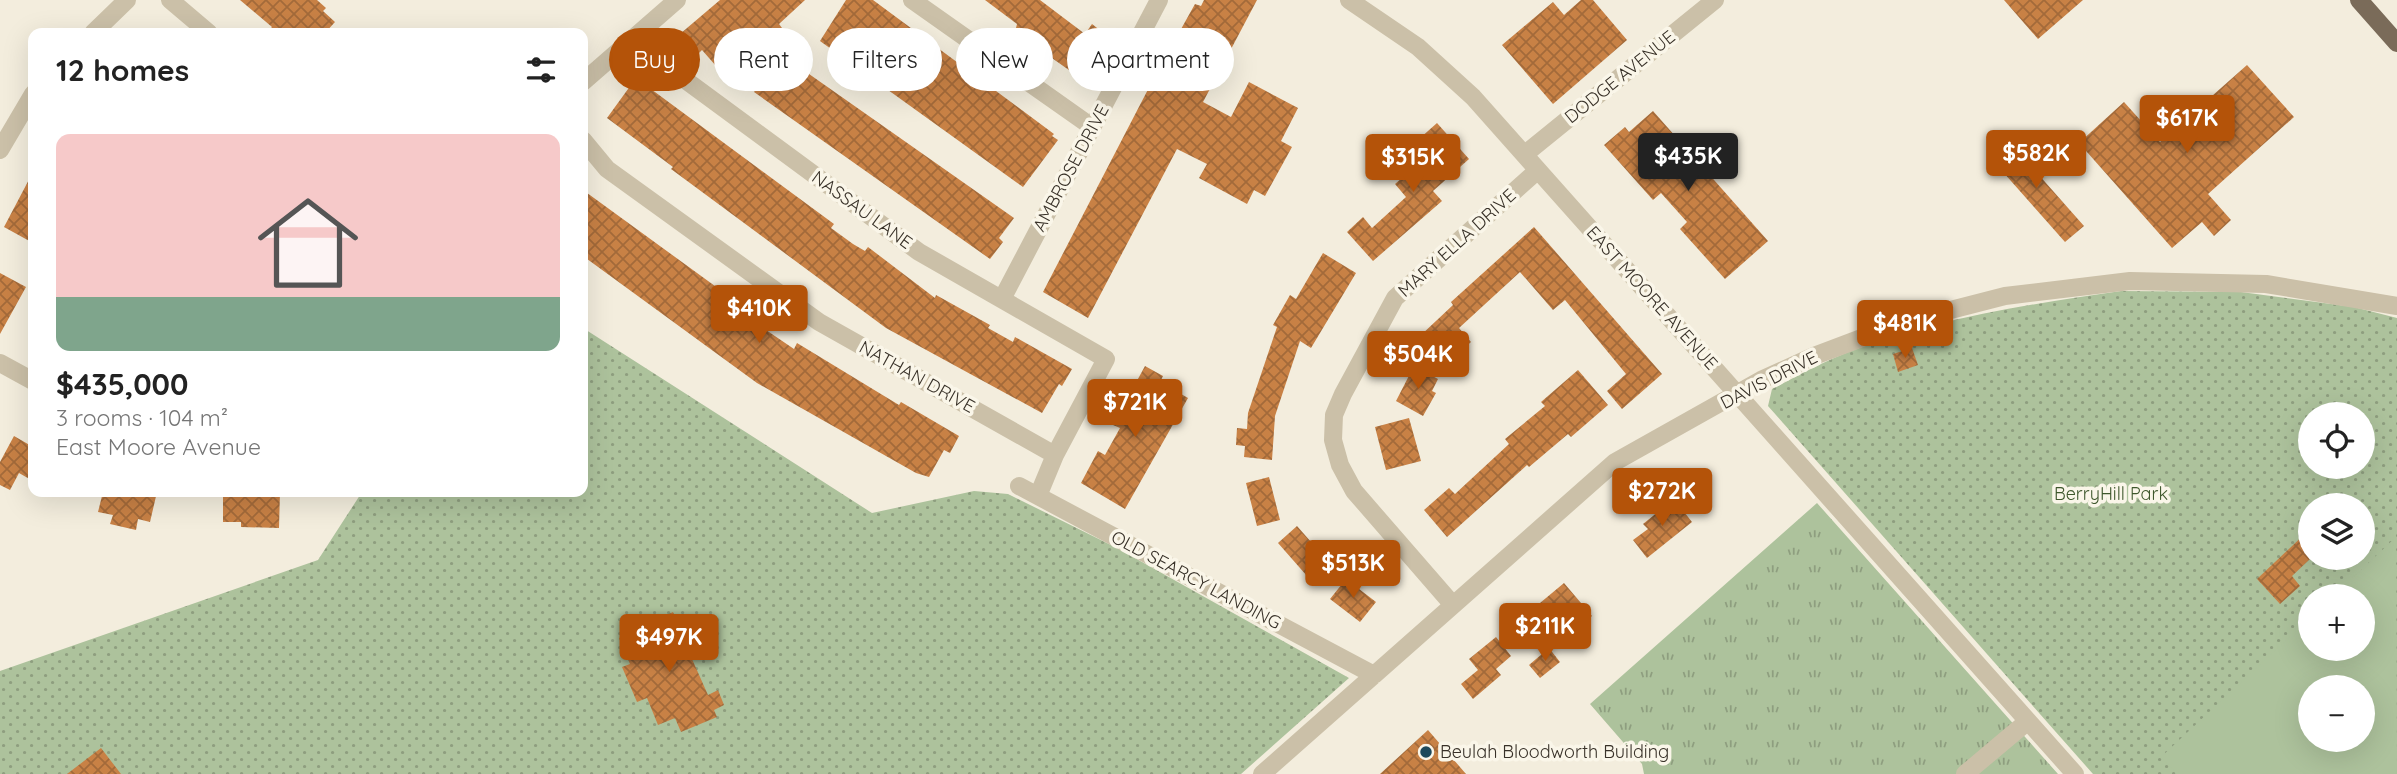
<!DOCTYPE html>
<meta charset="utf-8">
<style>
body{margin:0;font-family:Quicksand,sans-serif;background:#f6f6f6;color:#222;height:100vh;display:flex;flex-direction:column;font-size:26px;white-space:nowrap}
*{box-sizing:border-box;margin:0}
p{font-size:23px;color:#767676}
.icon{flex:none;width:38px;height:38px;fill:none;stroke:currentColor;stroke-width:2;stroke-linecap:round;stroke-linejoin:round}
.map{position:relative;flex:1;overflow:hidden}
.details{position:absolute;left:28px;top:28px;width:560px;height:469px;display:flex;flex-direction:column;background:#fff;border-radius:14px;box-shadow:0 7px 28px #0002}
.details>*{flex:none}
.hud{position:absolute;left:609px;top:28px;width:665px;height:63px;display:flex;gap:14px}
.buttons{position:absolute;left:2298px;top:402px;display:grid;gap:14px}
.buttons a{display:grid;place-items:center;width:77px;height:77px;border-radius:50%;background:#fff;box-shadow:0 7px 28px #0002;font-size:35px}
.price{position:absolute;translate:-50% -60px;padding:0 16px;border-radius:7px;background:#b45309;color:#fff;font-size:23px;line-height:46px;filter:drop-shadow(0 2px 4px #0008)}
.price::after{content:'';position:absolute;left:50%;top:42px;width:21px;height:16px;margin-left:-10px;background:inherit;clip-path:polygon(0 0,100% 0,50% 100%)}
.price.active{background:#222;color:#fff}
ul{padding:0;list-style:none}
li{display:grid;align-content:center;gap:14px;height:371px;padding:0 28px}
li+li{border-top:2px solid #e0e0e0}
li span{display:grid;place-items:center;height:217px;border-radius:14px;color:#555}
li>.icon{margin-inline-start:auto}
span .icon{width:126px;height:126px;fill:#fffc;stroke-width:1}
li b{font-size:30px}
h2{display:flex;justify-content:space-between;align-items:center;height:84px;padding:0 28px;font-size:30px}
.pill{padding:0 24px;border-radius:32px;background:#fff;box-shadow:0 7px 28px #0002;font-size:24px;line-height:63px}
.pill.active{background:#b45309;color:#fff}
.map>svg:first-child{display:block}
.grass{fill:url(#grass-tufts)}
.park{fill:url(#park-dots);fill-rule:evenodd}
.pitch{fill:#adc29c;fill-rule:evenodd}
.building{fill:url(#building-cross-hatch)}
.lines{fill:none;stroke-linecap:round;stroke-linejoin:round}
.minor{stroke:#cbc0a8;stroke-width:18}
.major{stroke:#7a6b59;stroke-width:18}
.poi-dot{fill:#1d495b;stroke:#faf6e9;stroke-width:2.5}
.labels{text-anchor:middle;stroke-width:7;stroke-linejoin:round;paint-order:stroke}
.street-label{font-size:18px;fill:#383128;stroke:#faf6e9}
.park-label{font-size:18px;fill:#3e572c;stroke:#faf6e9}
.poi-label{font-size:18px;fill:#383128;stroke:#faf6e9;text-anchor:start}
</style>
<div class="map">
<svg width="2397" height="774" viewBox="0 0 2397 774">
<defs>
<pattern id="grass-tufts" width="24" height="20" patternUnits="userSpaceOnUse" patternTransform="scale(1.75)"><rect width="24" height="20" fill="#adc29c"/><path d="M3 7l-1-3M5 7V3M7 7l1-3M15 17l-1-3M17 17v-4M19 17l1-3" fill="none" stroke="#8e9e7f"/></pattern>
<pattern id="park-dots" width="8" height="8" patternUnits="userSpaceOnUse" patternTransform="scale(1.75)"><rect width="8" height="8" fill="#adc29c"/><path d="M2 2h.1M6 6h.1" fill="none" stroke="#8e9e7f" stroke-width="1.8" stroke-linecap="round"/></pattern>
<pattern id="building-cross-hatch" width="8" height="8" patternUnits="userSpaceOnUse" patternTransform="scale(1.75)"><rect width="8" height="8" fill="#c88145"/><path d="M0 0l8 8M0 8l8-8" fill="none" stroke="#a36a3a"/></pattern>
</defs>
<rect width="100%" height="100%" fill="#f3eddd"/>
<path class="grass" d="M1817,503L2058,774H1644L1642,764L1590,704Z"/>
<path class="park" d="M2121,291L2241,292L2354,307L2397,318V774H2093L1768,406L1772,389C1792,379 1813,367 1834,358C1925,320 2024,305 2121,291ZM2310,415H2362V467H2310ZM2310,506H2362V558H2310ZM2310,597H2362V649H2310ZM2310,688H2362V740H2310Z
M583,328L872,513L974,491L1008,494L1117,548L1349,678L1241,774H0V671L318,560L362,492H583Z"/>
<path class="pitch" d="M2396,537L2397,774H2177L2161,757L2310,618V649H2362V597H2332ZM2310,688H2362V740H2310Z"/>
<path class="building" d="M240,0H317L326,8L323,11L335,22L325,33H267L272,27Z
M720,0H805L779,24L782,28L762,46L759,42L723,74L702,50L698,54L680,34Z
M846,0H873L1054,134L1052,136L1058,140L1023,187L820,41Z
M985,0H1040L1085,34L1092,24L1106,35L1076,75L1015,32L1017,24Z
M1204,0H1257L1203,102L1231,117L1249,82L1298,108L1281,141L1292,147L1265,196L1254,190L1247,204L1199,178L1207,164L1177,149L1088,318L1043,292L1156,74L1195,4L1201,6Z
M1581,0H1593L1627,40L1553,104L1502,45L1553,2L1564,15Z
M2004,0H2083L2038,39Z
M782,55L1014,218L999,238L1003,242L990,259L754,92Z
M2247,65L2294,117L2208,194L2231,220L2214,236L2202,222L2172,248L2079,143L2124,102L2160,142Z
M636,78L834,224L831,228L853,244L865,251L868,247L935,298L936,295L990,325L988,328L1013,342L1015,337L1072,369L1062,386L1059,384L1042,413L886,328L671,169L673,167L607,118Z
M1653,111L1768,241L1725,279L1680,229L1687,222L1661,193L1653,200L1604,145L1625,127L1629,132Z
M1437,123L1469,159L1433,191L1442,201L1373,261L1347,232L1363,217L1372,228L1406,197L1395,184L1423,160L1421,157L1429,150L1419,139Z
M2007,139L2084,226L2065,242L1988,155Z
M33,172V243L4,227Z
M583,190L763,321L760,326L794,349L797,343L899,405L901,402L959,436L950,453L944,450L929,477L916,473L757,383L583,256Z
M1534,227L1662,374L1622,409L1607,391L1626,374L1565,300L1553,310L1520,272L1459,328L1471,342L1453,358L1442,346L1435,353L1420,336L1453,305L1451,302Z
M1323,253L1356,273L1311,348L1300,341L1275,416L1272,460L1244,457L1245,446L1236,445L1237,428L1247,429L1248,413L1277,327L1273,325L1290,295L1296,299Z
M0,273L26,287L0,334Z
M1912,348L1918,365L1898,372L1893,354Z
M1145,366L1163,376L1160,382L1188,398L1125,509L1081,483L1098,451L1105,455L1120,428L1113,425Z
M1414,366L1438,379L1432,391L1436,393L1423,416L1396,401Z
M1578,370L1608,405L1571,437L1568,434L1529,467L1527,465L1447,537L1424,510L1449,488L1455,494L1509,444L1505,439L1545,406L1541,402Z
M1409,418L1421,461L1386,470L1375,427Z
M14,436L33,447V481L19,473L10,490L0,485V462Z
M1269,477L1280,520L1257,526L1246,483Z
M103,492H157L150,522L138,519L136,530L110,524L113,515L98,512Z
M223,492H280L279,528L241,527V522H223Z
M1674,499L1692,522L1647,558L1633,540L1648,529L1643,524Z
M1297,526L1326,559L1307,576L1278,543Z
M2310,529V559L2292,576L2300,586L2280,604L2257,579Z
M1346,579L1376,602L1360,622L1330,599Z
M1564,583L1592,616L1578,628L1565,613L1550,627L1534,608Z
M673,612L686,642L699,637L706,653L692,659L708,695L718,690L724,705L714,710L717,717L681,732L675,718L658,725L647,698L637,702L622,667L630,664L619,638Z
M1496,637L1511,656L1496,669L1501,675L1473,699L1461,684L1478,670L1469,659Z
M1549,648L1560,662L1540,678L1529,665Z
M1428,730L1466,774H1380Z
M101,748L121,774H67Z"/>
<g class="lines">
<path class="minor" d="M170,0L209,33
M912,0L1092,127
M1349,0L1418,47L1473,97L2075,774
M93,33L127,0
M631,40L919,252L1106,359L1055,455L1038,496
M583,82L677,0
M583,140L607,169L819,322L1055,455
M0,150L33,94
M1525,154L1715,0
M1002,299L1159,0
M0,363L33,381
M1019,486L1374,675
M1453,605L1354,491L1340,465L1333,440L1334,415L1343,394L1395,298L1538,170
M1262,774L1615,462L1761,380L1814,356L1904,322L2005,296L2130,281L2266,284L2397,306
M1965,774L2028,721"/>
<path class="major" d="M2359,0L2397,43"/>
</g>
<circle class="poi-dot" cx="1426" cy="752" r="7"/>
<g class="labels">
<g class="street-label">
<text transform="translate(1620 77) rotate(-39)" y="6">DODGE AVENUE</text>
<text transform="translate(1071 168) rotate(-62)" y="6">AMBROSE DRIVE</text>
<text transform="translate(862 210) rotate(36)" y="6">NASSAU LANE</text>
<text transform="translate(1457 243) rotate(-42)" y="6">MARY ELLA DRIVE</text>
<text transform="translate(1652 298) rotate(48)" y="6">EAST MOORE AVENUE</text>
<text transform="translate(917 377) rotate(29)" y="6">NATHAN DRIVE</text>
<text transform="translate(1769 380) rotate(-27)" y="6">DAVIS DRIVE</text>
<text transform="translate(1196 580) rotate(28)" y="6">OLD SEARCY LANDING</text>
</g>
<g class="park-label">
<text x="2111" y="500">BerryHill Park</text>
</g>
<g class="poi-label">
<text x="1440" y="758">Beulah Bloodworth Building</text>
</g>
</g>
</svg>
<div class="buttons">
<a><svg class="icon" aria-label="locate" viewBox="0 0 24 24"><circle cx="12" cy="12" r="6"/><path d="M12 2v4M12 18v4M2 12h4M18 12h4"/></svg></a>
<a><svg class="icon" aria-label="layers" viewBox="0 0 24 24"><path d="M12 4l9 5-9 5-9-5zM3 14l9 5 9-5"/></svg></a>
<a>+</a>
<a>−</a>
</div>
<b class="price" style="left:2187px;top:155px">$617K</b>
<b class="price" style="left:2036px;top:190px">$582K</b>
<b class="price active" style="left:1688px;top:193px">$435K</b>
<b class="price" style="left:1413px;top:194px">$315K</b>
<b class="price" style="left:759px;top:345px">$410K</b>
<b class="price" style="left:1905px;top:360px">$481K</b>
<b class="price" style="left:1418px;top:391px">$504K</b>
<b class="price" style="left:1135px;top:439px">$721K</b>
<b class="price" style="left:1662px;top:528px">$272K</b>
<b class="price" style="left:1353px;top:600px">$513K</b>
<b class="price" style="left:1545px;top:663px">$211K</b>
<b class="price" style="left:669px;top:674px">$497K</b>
<div class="hud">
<a class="pill active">Buy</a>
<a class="pill">Rent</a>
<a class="pill">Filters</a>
<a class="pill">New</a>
<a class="pill">Apartment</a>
</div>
<section class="details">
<h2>12 homes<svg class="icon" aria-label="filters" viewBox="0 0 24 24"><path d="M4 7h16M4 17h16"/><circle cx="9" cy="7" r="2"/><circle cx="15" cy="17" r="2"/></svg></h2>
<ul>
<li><span style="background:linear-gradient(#f6c9c9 75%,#7fa58c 0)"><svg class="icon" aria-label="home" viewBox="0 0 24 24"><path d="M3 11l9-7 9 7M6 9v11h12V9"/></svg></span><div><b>$435,000</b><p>3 rooms · 104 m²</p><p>East Moore Avenue</p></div></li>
</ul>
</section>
</div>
